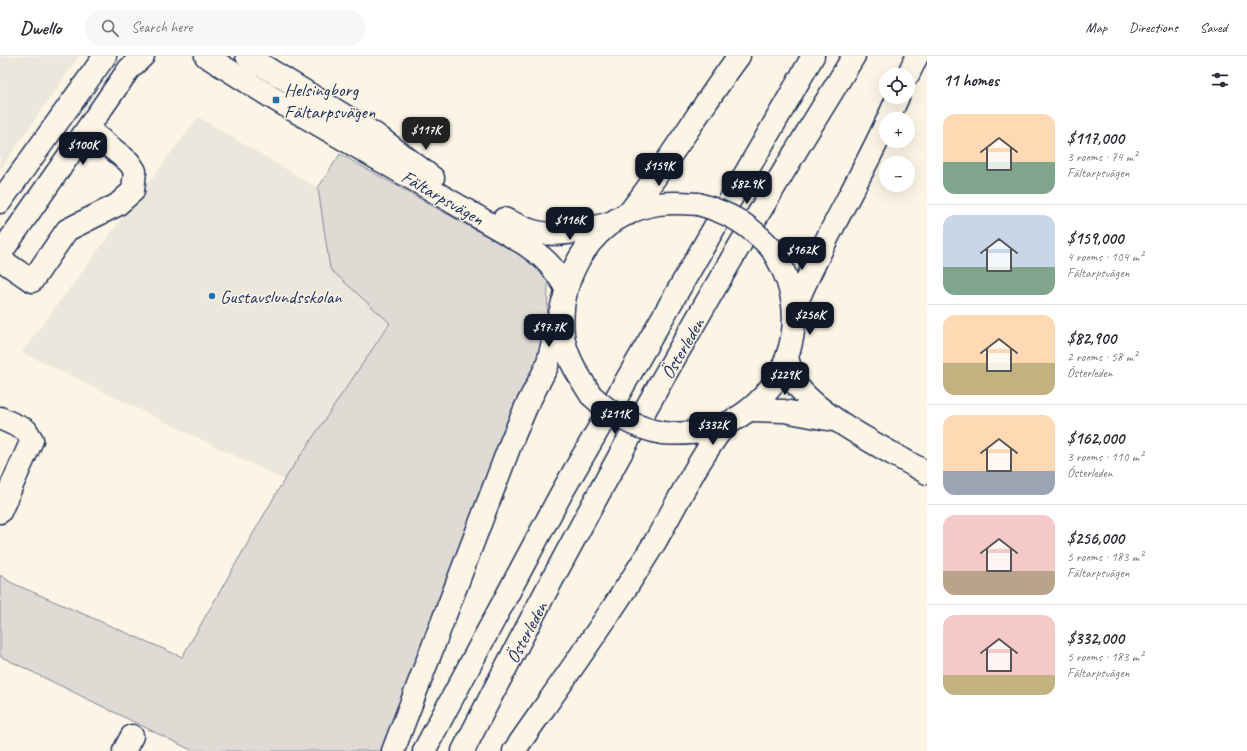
<!DOCTYPE html>
<meta charset="utf-8">
<style>
body{margin:0;font-family:Caveat,sans-serif;background:#f7f7f7;color:#2b2b33;height:100vh;display:flex;flex-direction:column;font-size:15px;white-space:nowrap}
*{box-sizing:border-box;margin:0}
p{font-size:13px;color:#7c7c81}
.icon{flex:none;width:22px;height:22px;fill:none;stroke:currentColor;stroke-width:2;stroke-linecap:round;stroke-linejoin:round}
.map{position:relative;flex:1;overflow:hidden}
.sheet{display:flex;flex-direction:column;background:#fff;width:320px}
.sheet>*{flex:none}
.tools{position:absolute;left:879px;top:12px;display:grid;gap:8px}
.tools a{display:grid;place-items:center;width:36px;height:36px;border-radius:50%;background:#fff;box-shadow:0 4px 16px #0002;font-size:20px}
.price{position:absolute;translate:-50% -34px;padding:0 9px;border-radius:8px;background:#111827;color:#fff;font-size:13px;line-height:26px;filter:drop-shadow(0 1px 2px #0008)}
.price::after{content:'';position:absolute;left:50%;top:24px;width:12px;height:9px;margin-left:-6px;background:inherit;clip-path:polygon(0 0,100% 0,50% 100%)}
.price.on{background:#222;color:#fff}
ul{padding:0;list-style:none}
li{display:flex;align-items:center;gap:12px;height:100px;padding:0 16px}
li+li{border-top:1px solid #e1e1e2}
li span{display:grid;place-items:center;flex:none;width:112px;height:80px;border-radius:12px;color:#555}
li>.icon{margin-inline-start:auto}
span .icon{width:48px;height:48px;fill:#fffc;stroke-width:1}
li b{font-size:17px}
h2{display:flex;justify-content:space-between;align-items:center;height:48px;padding:0 16px;font-size:17px}
header{display:flex;align-items:center;gap:24px;box-sizing:border-box;height:56px;padding:0 20px;background:#fff;border-bottom:1px solid #e1e1e2}
header strong{font-size:19px}
nav{display:flex;gap:22px;margin-inline-start:auto;font-size:14px}
.search{width:280px;height:36px;background:#f7f7f7;display:flex;align-items:center;gap:10px;box-sizing:border-box;padding:0 14px;border-radius:16px;color:#7c7c81;font-size:15px}
main{display:flex;flex:1;min-height:0}
.map>svg:first-child{display:block}
.built{fill:#ece7dc}
.green{fill:#dfdbd4;stroke:#7d8599}
.lines{fill:none;stroke-linecap:round;stroke-linejoin:round}
.minor-casing{stroke:#1b2f5e;stroke-width:25}
.major-casing{stroke:#1b2f5e;stroke-width:25}
.minor{stroke:#fcf5e5;stroke-width:22}
.major{stroke:#fcf5e5;stroke-width:22}
.major-bridge-casing{stroke:#1b2f5e;stroke-width:25;stroke-linecap:butt}
.major-bridge{stroke:#fcf5e5;stroke-width:22}
.poi-dot{fill:#1f6fb2;stroke:#fcf5e5;stroke-width:1.5}
.labels{text-anchor:middle;stroke-width:3;stroke-linejoin:round;paint-order:stroke}
.poi-label{font-size:19px;fill:#1b2f5e;stroke:#fcf5e5;text-anchor:start}
.street-label{font-size:19px;fill:#1b2f5e;stroke:#fcf5e5}
</style>
<header>
<strong>Dwello</strong>
<div class="search"><svg class="icon" aria-label="search" viewBox="0 0 24 24"><circle cx="10" cy="10" r="6"/><path d="M15 15l6 6"/></svg>Search here</div>
<nav><a>Map</a><a>Directions</a><a>Saved</a></nav>
</header>
<main>
<div class="map">
<svg width="927" height="695" viewBox="0 0 927 695">
<rect width="100%" height="100%" fill="#fcf5e5"/>
<filter id="ink" filterUnits="userSpaceOnUse"><feTurbulence type="fractalNoise" baseFrequency=".025" numOctaves="2"/><feDisplacementMap in="SourceGraphic" scale="8" xChannelSelector="R" yChannelSelector="G"/><feConvolveMatrix kernelMatrix="1 2 1 2 8 2 1 2 1" color-interpolation-filters="sRGB"/></filter>
<g filter="url(#ink)">
<path class="built" d="M0,0H79L0,114Z
M198,61L318,132L330,213L390,267L284,424L22,296Z"/>
<path class="green" d="M340,98L538,209L548,225L547,283L515,351L381,695H193L0,600V519L12,527L182,601L284,424L390,267L330,213L318,132Z"/>
<g class="lines">
<g class="minor-casing">
<path id="minor" d="M0,146L105,0
M0,198L129,13L143,0
M0,203L32,225L67,174L117,149L133,135L135,115L129,106L88,73
M787,302C790,310 792,321 796,328C819,361 891,396 927,417
M750,354L784,355L833,364
M0,362L26,374L32,384L0,456
M124,695L132,680"/>
</g>
<g class="major-casing">
<path id="major" d="M206,0L276,44L523,187C545,202 553,210 566,232
M247,0L376,79L433,122
M908,19L917,0
M888,63L898,41
M628,158C668,108 700,52 739,0
M504,163C512,166 519,170 527,173C554,184 586,174 613,166
M794,253C820,189 857,130 886,67
M591,339C579,320 566,301 563,279C556,219 596,157 658,148C672,146 684,147 698,148
M662,377C677,378 691,378 705,375C766,361 805,297 791,237C787,220 780,206 771,192
M393,695L512,384L526,351L547,310L563,246
M424,695L561,438L813,0
M463,695C583,458 714,226 854,0
M514,695C562,626 611,558 655,486C678,446 697,405 725,369"/>
</g>
<use href="#minor" class="minor"/>
<use href="#major" class="major"/>
<g class="major-bridge-casing">
<path id="major-bridge" d="M698,148C730,157 748,168 771,192
M591,339C612,359 633,371 662,377"/>
</g>
<use href="#major-bridge" class="major-bridge"/>
</g>
</g>
<g class="poi-dot">
<rect x="272" y="40" width="8" height="8" rx="2"/>
<circle cx="212" cy="240" r="4"/>
</g>
<g class="labels">
<g class="poi-label">
<text x="284" y="40">Helsingborg<tspan x="284" dy="22">Fältarpsvägen</tspan></text>
<text x="220" y="247">Gustavslundsskolan</text>
</g>
<g class="street-label">
<text transform="translate(443 141) rotate(30)" y="7">Fältarpsvägen</text>
<text transform="translate(682 292) rotate(-60)" y="7">Österleden</text>
<text transform="translate(526 576) rotate(-62)" y="7">Österleden</text>
</g>
</g>
</svg>
<div class="tools">
<a><svg class="icon" aria-label="locate" viewBox="0 0 24 24"><circle cx="12" cy="12" r="6"/><path d="M12 2v4M12 18v4M2 12h4M18 12h4"/></svg></a>
<a>+</a>
<a>−</a>
</div>
<b class="price on" style="left:426px;top:95px">$117K</b>
<b class="price" style="left:83px;top:110px">$100K</b>
<b class="price" style="left:659px;top:131px">$159K</b>
<b class="price" style="left:747px;top:149px">$82.9K</b>
<b class="price" style="left:570px;top:185px">$116K</b>
<b class="price" style="left:802px;top:215px">$162K</b>
<b class="price" style="left:810px;top:280px">$256K</b>
<b class="price" style="left:549px;top:292px">$97.7K</b>
<b class="price" style="left:785px;top:340px">$229K</b>
<b class="price" style="left:615px;top:379px">$211K</b>
<b class="price" style="left:713px;top:390px">$332K</b>
</div>
<section class="sheet">
<h2>11 homes<svg class="icon" aria-label="filters" viewBox="0 0 24 24"><path d="M4 7h16M4 17h16"/><circle cx="9" cy="7" r="2"/><circle cx="15" cy="17" r="2"/></svg></h2>
<ul>
<li><span style="background:linear-gradient(#ffd9b3 60%,#7fa58c 0)"><svg class="icon" aria-label="home" viewBox="0 0 24 24"><path d="M3 11l9-7 9 7M6 9v11h12V9"/></svg></span><div><b>$117,000</b><p>3 rooms · 74 m²</p><p>Fältarpsvägen</p></div></li>
<li><span style="background:linear-gradient(#c9d6e8 65%,#7fa58c 0)"><svg class="icon" aria-label="home" viewBox="0 0 24 24"><path d="M3 11l9-7 9 7M6 9v11h12V9"/></svg></span><div><b>$159,000</b><p>4 rooms · 104 m²</p><p>Fältarpsvägen</p></div></li>
<li><span style="background:linear-gradient(#ffd9b3 60%,#c2b280 0)"><svg class="icon" aria-label="home" viewBox="0 0 24 24"><path d="M3 11l9-7 9 7M6 9v11h12V9"/></svg></span><div><b>$82,900</b><p>2 rooms · 58 m²</p><p>Österleden</p></div></li>
<li><span style="background:linear-gradient(#ffd9b3 70%,#9aa5b1 0)"><svg class="icon" aria-label="home" viewBox="0 0 24 24"><path d="M3 11l9-7 9 7M6 9v11h12V9"/></svg></span><div><b>$162,000</b><p>3 rooms · 110 m²</p><p>Österleden</p></div></li>
<li><span style="background:linear-gradient(#f6c9c9 70%,#b9a48a 0)"><svg class="icon" aria-label="home" viewBox="0 0 24 24"><path d="M3 11l9-7 9 7M6 9v11h12V9"/></svg></span><div><b>$256,000</b><p>5 rooms · 183 m²</p><p>Fältarpsvägen</p></div></li>
<li><span style="background:linear-gradient(#f6c9c9 75%,#c2b280 0)"><svg class="icon" aria-label="home" viewBox="0 0 24 24"><path d="M3 11l9-7 9 7M6 9v11h12V9"/></svg></span><div><b>$332,000</b><p>5 rooms · 183 m²</p><p>Fältarpsvägen</p></div></li>
</ul>
</section>
</main>
